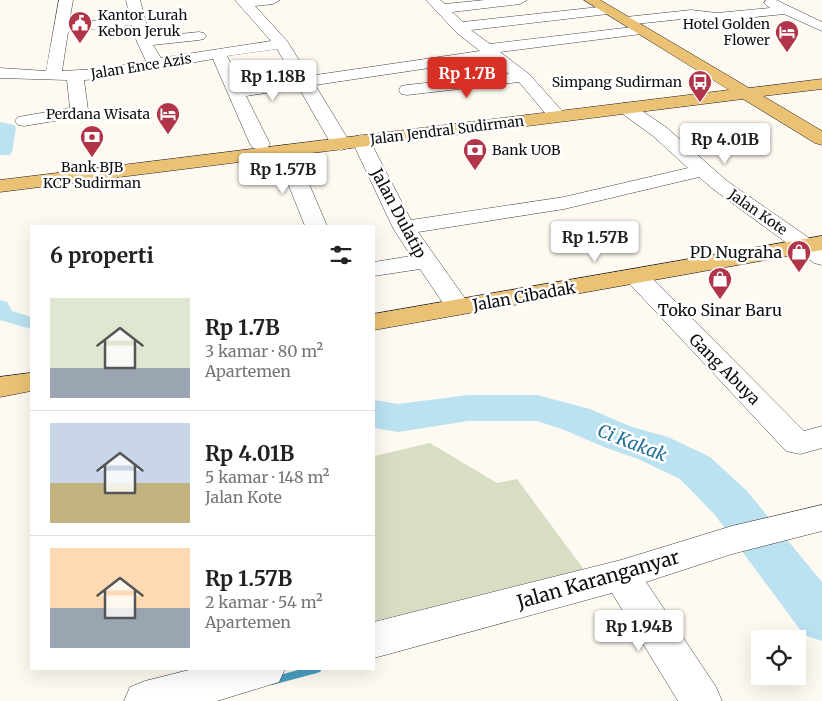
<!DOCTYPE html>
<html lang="id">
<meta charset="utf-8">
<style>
body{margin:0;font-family:Merriweather,serif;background:#f6f6f6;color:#222;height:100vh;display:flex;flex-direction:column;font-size:19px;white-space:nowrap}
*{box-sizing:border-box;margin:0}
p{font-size:16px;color:#767676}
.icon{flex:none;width:28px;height:28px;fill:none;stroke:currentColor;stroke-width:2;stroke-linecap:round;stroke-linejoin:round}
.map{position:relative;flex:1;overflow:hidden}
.drawer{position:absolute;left:30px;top:225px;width:345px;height:445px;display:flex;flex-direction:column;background:#fff;border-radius:0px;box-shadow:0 5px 20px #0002}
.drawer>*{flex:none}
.fabs{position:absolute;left:751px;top:630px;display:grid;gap:10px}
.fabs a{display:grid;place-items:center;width:55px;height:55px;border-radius:0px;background:#fff;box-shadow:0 5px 20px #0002;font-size:25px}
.price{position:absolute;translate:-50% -42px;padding:0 11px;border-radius:5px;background:#fff;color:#222;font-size:16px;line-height:32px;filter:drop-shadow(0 1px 2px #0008)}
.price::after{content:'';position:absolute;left:50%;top:30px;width:15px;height:11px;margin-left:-8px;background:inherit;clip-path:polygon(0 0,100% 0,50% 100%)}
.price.active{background:#d93025;color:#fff}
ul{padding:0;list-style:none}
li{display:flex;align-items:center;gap:15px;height:125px;padding:0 20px}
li+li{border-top:1px solid #e0e0e0}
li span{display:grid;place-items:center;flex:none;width:140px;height:100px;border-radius:0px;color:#555}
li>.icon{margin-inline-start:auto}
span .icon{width:60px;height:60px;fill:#fffc;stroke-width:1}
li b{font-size:21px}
h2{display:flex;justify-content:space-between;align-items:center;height:60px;padding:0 20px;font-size:21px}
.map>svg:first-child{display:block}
.cemetery{fill:#d8dec3}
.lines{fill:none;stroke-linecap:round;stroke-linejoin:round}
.stream{fill:#499ec0;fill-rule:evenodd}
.canal{fill:#bae2f0;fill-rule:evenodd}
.river{fill:#bae2f0;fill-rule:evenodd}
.minor-casing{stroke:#414141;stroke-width:1}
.major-casing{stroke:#1f1f1f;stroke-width:1}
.minor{fill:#fff;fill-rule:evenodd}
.major{fill:#ebc174;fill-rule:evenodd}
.labels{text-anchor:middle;stroke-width:5;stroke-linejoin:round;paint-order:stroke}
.far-poi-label{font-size:14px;fill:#0e0e0e;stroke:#fff;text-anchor:end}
.far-street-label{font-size:14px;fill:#0e0e0e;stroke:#fff}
.street-label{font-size:16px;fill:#0e0e0e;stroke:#fff}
.poi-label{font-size:16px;fill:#0e0e0e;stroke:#fff;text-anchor:end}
.water-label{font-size:18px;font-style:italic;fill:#237094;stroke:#fff}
.near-street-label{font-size:19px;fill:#0e0e0e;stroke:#fff}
</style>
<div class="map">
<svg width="822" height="701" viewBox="0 0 822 701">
<rect width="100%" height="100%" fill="#fefaf1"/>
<path class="cemetery" d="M430,443L497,483L517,479L585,571L374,621V456Z"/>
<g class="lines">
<path class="stream" d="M302,669H322L320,672L317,673L272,685L269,684L267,681L269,678L272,677Z"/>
<path class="canal" d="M0,122L14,125L16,128L12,152L10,155H0Z
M0,300L7,302L12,311L31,317V329L0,320Z"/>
<path class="river" d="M468,395H537L590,409L632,427L668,437L710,457L747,491L822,582V641L804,635L715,515L680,479L638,459L604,447L562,429L537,421H468L398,432L374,428V400L398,404Z"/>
<g class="minor-casing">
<path id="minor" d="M59,0H73L69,23L130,17L126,0H140L150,37L199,32L204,33L206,36L204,39L199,40L153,45L161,58L271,41L235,0H280L273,4L255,6L287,41L309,76L480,51L457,33L426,0H440L445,4L485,0H527L520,4L452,12L463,22L608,6L615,10L608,14L471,30L490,44L641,26L646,27L648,30L646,33L641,34L500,52L529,74L563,112L566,116L563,120L557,121L551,120L519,82L407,95L401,94L399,90L401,86L407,85L509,74L490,59L315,85L351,144L348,148L341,150L334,148L331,144L299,88L246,96L270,144L267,148L260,150L253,148L250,144L213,59L98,79L84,80L88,110L84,116L24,126L18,125L15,121L18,117L70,108L67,80L0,78V68L46,71ZM132,25L137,42L146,61L98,69L62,71L68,32ZM277,49L294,78L242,86L227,56Z
M766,0H776L822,22V31L784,14L717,21L691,18L626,25L619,21L626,17L691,10L717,13L770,8L764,3Z
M626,103L632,104L667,128L727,181L822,247V265L814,263L713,189L699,177L564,209L418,232L471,307L467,312L458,315L449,312L420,269L374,276V262L411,256L393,228L352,141L354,137L361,135L368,137L370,141L411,220L564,197L688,168L653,136L620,112L617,108L620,104Z
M285,145L292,147L295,151L327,226H305L275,151L278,147Z
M636,269L645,271L804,431L822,426V448L800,454L786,451L627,281L624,276L627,271Z
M822,505V531L732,554L646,582L716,687L722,701H678L612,593L374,658V622L621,560L732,526Z
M193,669H285L279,682L217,701H124L130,687L145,681Z"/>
</g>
<g class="major-casing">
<path id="major" d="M584,0H600L749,88L822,79V89L763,96L822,131V145L815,143L743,99L0,192V180L729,90Z
M822,236V250L374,330V314Z
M31,373V391L0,397V377Z"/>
</g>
<use href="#minor" class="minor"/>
<use href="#major" class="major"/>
</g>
<defs>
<g id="civic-pin" transform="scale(1.25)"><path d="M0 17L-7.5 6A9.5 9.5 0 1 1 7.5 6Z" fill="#b13448" stroke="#fff"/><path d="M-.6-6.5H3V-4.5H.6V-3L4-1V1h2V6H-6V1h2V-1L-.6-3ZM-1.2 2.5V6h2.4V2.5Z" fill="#fff"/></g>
<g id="hotel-pin" transform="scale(1.25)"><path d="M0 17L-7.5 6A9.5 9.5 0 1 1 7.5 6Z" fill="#b13448" stroke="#fff"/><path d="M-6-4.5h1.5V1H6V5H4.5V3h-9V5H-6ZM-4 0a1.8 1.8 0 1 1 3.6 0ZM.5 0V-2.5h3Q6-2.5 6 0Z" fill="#fff"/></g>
<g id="bus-pin" transform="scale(1.25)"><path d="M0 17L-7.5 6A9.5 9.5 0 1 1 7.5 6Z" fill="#b13448" stroke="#fff"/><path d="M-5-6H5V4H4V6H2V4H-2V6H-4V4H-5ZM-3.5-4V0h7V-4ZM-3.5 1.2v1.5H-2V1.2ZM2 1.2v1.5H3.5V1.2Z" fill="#fff"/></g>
<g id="bank-pin" transform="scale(1.25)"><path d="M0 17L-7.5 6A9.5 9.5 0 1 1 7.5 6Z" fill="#b13448" stroke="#fff"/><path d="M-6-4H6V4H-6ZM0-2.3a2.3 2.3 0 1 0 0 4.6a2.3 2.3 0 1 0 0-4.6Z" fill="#fff"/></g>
<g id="shop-pin" transform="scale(1.25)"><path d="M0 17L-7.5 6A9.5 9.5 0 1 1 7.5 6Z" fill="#b13448" stroke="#fff"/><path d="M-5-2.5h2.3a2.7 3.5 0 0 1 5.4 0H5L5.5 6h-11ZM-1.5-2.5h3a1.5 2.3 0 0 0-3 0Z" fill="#fff"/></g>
</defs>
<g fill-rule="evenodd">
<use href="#civic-pin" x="80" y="23"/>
<use href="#hotel-pin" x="787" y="32"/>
<use href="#bus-pin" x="700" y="82"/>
<use href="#hotel-pin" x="168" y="114"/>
<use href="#bank-pin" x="92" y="137"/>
<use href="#bank-pin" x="475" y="150"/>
<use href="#shop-pin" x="799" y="252"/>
<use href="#shop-pin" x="720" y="279"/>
</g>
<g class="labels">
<g class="far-poi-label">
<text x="98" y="20" text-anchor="start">Kantor Lurah<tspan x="98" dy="16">Kebon Jeruk</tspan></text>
<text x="770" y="29">Hotel Golden<tspan x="770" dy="16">Flower</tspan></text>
<text x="682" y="87">Simpang Sudirman</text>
<text x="150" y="119">Perdana Wisata</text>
<text x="492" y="155" text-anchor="start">Bank UOB</text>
<text x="92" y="172" text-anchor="middle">Bank BJB<tspan x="92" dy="16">KCP Sudirman</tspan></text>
</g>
<g class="far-street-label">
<text transform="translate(141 66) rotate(-9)" y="5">Jalan Ence Azis</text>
<text transform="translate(447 130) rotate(-7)" y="5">Jalan Jendral Sudirman</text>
<text transform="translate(758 212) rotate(35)" y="5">Jalan Kote</text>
</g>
<g class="street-label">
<text transform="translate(399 213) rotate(62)" y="6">Jalan Dulatip</text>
<text transform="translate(524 296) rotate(-10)" y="6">Jalan Cibadak</text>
<text transform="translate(725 369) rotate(45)" y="6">Gang Abuya</text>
</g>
<g class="poi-label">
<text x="782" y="258">PD Nugraha</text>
<text x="720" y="316" text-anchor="middle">Toko Sinar Baru</text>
</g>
<g class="water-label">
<text transform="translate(632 443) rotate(21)" y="6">Ci Kakak</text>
</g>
<g class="near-street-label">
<text transform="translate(598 579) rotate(-16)" y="7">Jalan Karanganyar</text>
</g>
</g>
</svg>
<div class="fabs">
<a><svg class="icon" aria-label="locate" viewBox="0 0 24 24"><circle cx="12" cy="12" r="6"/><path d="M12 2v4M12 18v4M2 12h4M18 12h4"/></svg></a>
</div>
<b class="price active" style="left:467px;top:99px">Rp 1.7B</b>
<b class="price" style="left:273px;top:102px">Rp 1.18B</b>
<b class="price" style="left:725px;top:165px">Rp 4.01B</b>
<b class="price" style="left:283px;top:195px">Rp 1.57B</b>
<b class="price" style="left:595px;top:263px">Rp 1.57B</b>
<b class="price" style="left:639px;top:652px">Rp 1.94B</b>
<section class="drawer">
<h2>6 properti<svg class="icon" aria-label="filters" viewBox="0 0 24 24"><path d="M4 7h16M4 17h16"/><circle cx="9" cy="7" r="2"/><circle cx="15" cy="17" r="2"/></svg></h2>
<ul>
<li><span style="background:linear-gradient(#dfe7d0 70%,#9aa5b1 0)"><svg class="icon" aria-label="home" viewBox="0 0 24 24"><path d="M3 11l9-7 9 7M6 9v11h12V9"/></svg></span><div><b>Rp 1.7B</b><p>3 kamar · 80 m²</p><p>Apartemen</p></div></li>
<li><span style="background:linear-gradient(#c9d6e8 60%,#c2b280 0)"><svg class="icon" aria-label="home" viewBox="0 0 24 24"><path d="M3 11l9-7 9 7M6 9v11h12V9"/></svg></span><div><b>Rp 4.01B</b><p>5 kamar · 148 m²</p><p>Jalan Kote</p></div></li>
<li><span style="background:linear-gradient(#ffd9b3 60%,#9aa5b1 0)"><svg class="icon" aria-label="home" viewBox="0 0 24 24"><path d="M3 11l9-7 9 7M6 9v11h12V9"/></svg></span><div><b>Rp 1.57B</b><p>2 kamar · 54 m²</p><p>Apartemen</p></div></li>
</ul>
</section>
</div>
